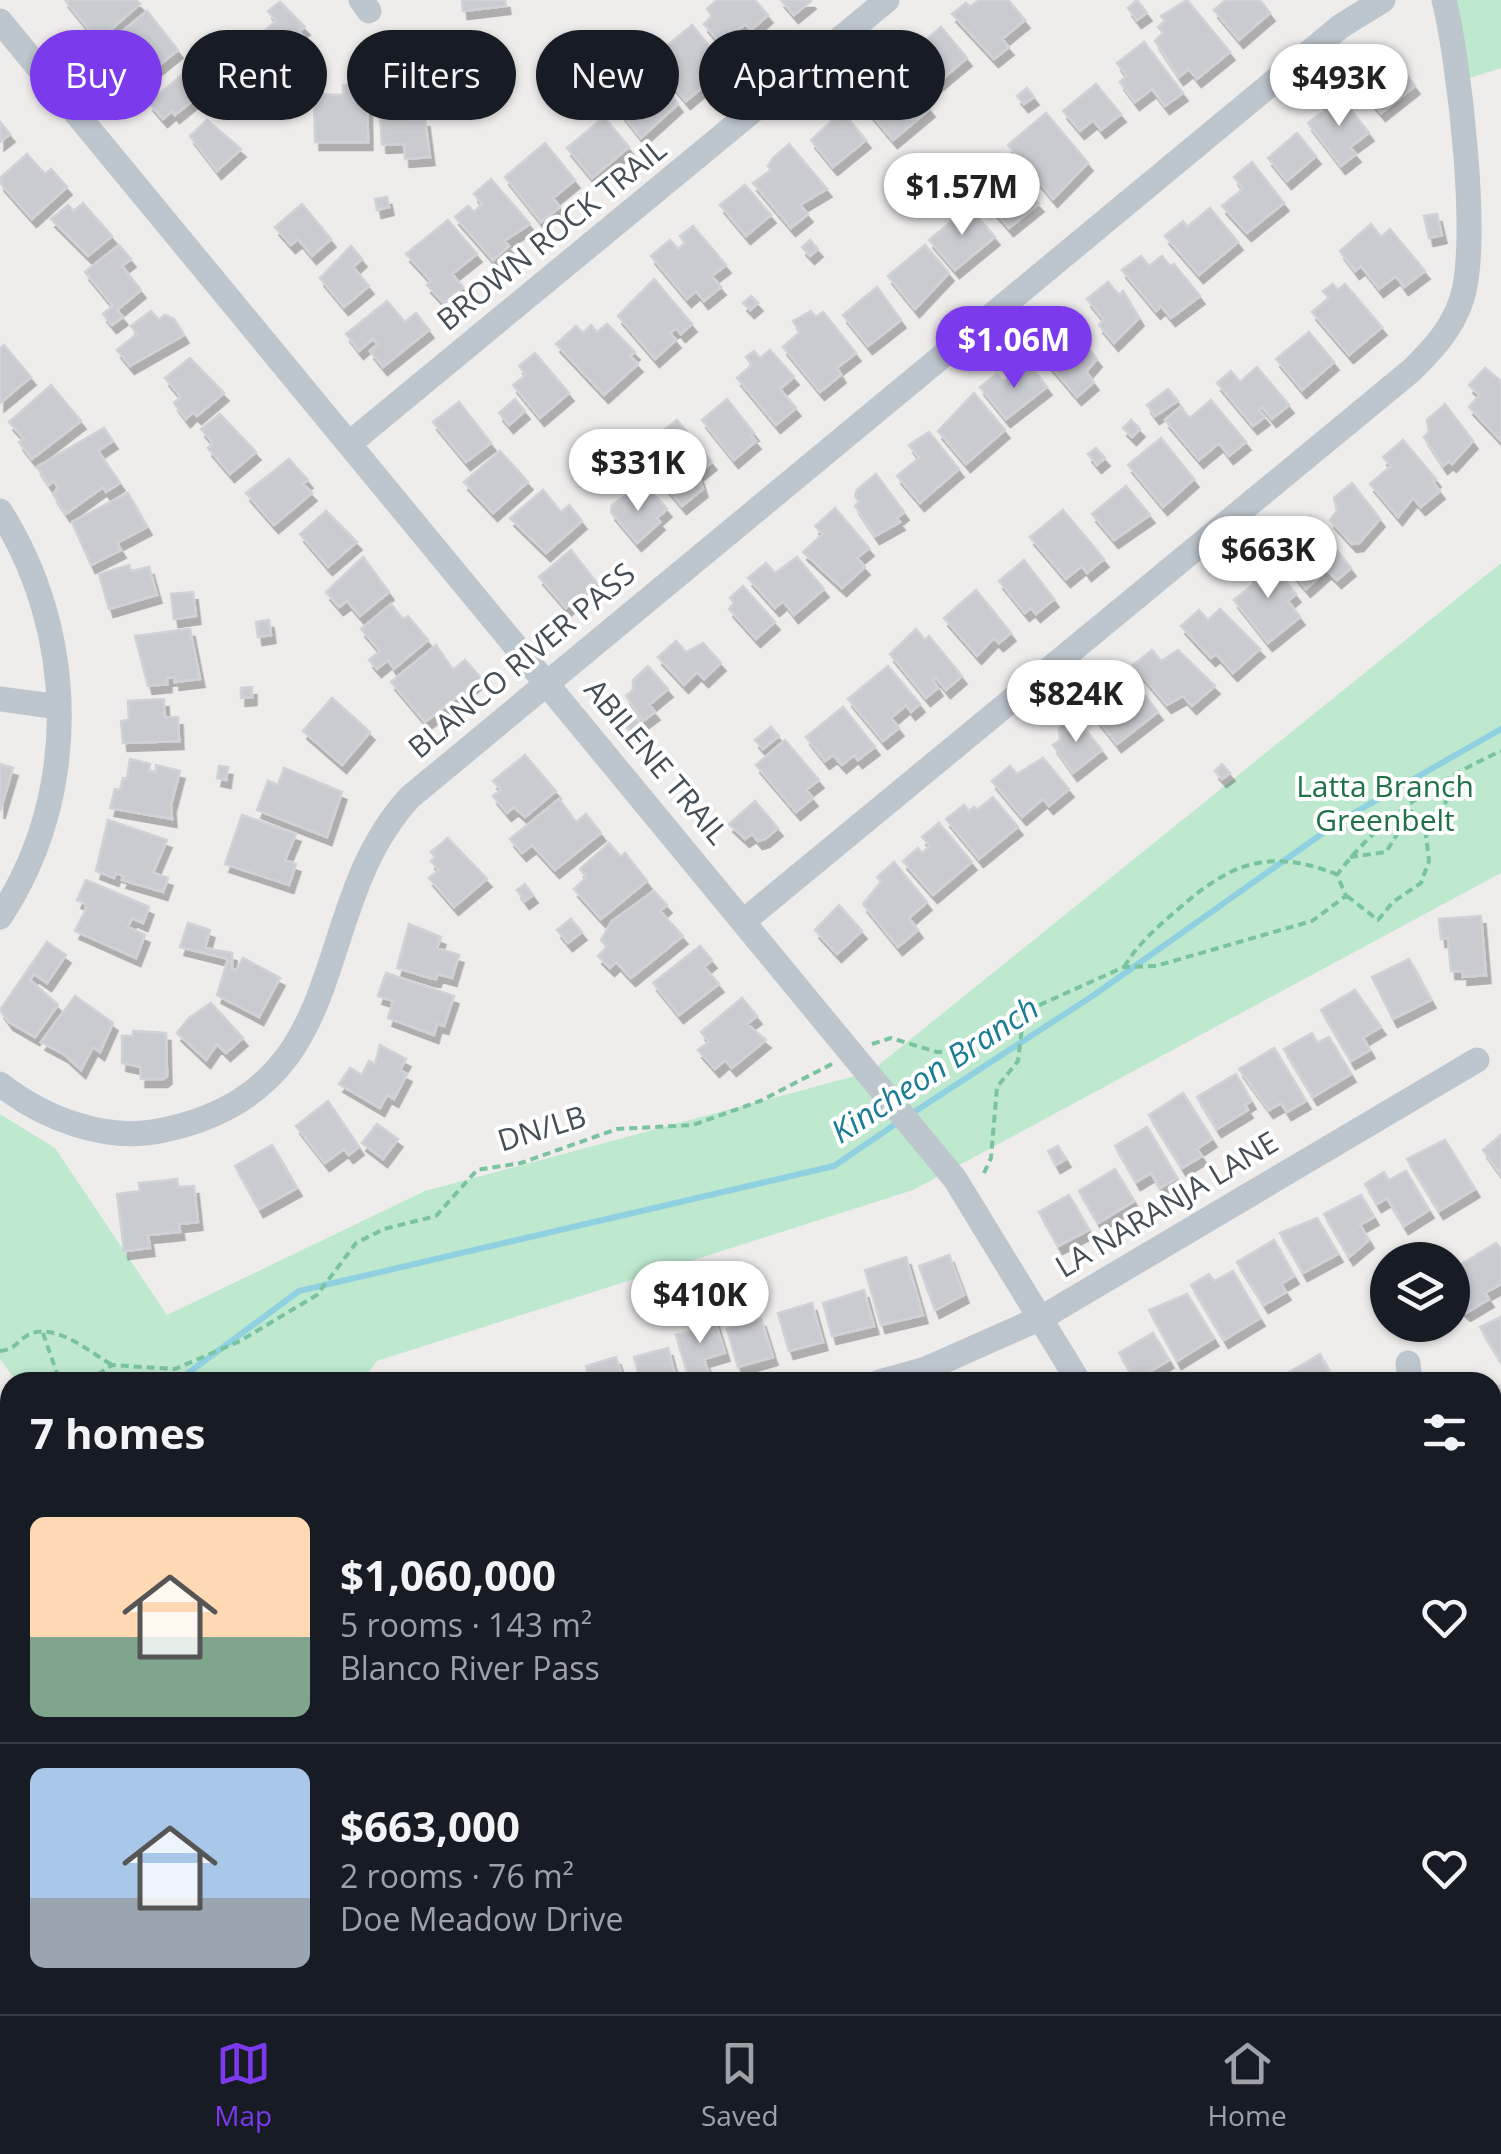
<!DOCTYPE html>
<meta charset="utf-8">
<style>
body{margin:0;font-family:"Open Sans",sans-serif;background:#242831;color:#f1f3f6;height:100vh;display:flex;flex-direction:column;font-size:38px;white-space:nowrap}
*{box-sizing:border-box;margin:0}
p{font-size:32px;color:#9ea1a6}
.icon{flex:none;width:55px;height:55px;fill:none;stroke:currentColor;stroke-width:2;stroke-linecap:round;stroke-linejoin:round}
.map{position:relative;flex:1;overflow:hidden}
.panel{position:absolute;left:0px;top:1372px;width:1502px;height:642px;display:flex;flex-direction:column;background:#171b24;border-radius:30px 30px 0 0;box-shadow:0 2px 8px #0004}
.panel>*{flex:none}
.banner{position:absolute;left:30px;top:30px;width:1000px;height:90px;display:flex;gap:20px}
.tools{position:absolute;left:1370px;top:1242px;display:grid;gap:20px}
.tools a{display:grid;place-items:center;width:100px;height:100px;border-radius:50%;background:#171b24;box-shadow:0 2px 8px #0004;font-size:50px}
.price{position:absolute;translate:-50% -85px;padding:0 22px;border-radius:35px;background:#fff;color:#222;font-size:32px;line-height:65px;filter:drop-shadow(0 2px 5px #0008)}
.price::after{content:'';position:absolute;left:50%;top:60px;width:30px;height:22px;margin-left:-15px;background:inherit;clip-path:polygon(0 0,100% 0,50% 100%)}
.price.active{background:#7c3aed;color:#fff}
ul{padding:0;list-style:none}
li{display:flex;align-items:center;gap:30px;height:250px;padding:0 30px}
li+li{border-top:2px solid #363941}
li span{display:grid;place-items:center;flex:none;width:280px;height:200px;border-radius:15px;color:#555}
li>.icon{margin-inline-start:auto}
span .icon{width:120px;height:120px;fill:#fffc;stroke-width:1}
li b{font-size:42px}
h2{display:flex;justify-content:space-between;align-items:center;height:120px;padding:0 30px;font-size:42px}
.tag{padding:0 35px;border-radius:45px;background:#171b24;box-shadow:0 2px 8px #0004;font-size:35px;line-height:90px}
.tag.active{background:#7c3aed;color:#fff}
.tabs{display:flex;justify-content:space-around;align-items:center;height:140px;border-top:2px solid #363941;background:#171b24;font-size:28px;color:#9ea1a6}
.tabs a{display:grid;justify-items:center;gap:5px}
.tabs .active{color:#7c3aed}
.map>svg:first-child{display:block}
.green{fill:#bee9ce}
.water{fill:#8fd0e1}
.lines{fill:none;stroke-linecap:round;stroke-linejoin:round}
.stream{stroke:#8fd0e1;stroke-width:6}
.building{fill:#cacbd0;stroke:#d0d2d7;stroke-width:2.5;filter:url(#shadow)}
.path{stroke:#7ac39f;stroke-width:4;stroke-dasharray:8 5;stroke-linecap:butt}
.street{stroke:#bec6cd;stroke-width:25}
.secondary{stroke:#bec7d1;stroke-width:35}
.labels{text-anchor:middle;stroke-width:8;stroke-linejoin:round;paint-order:stroke}
.street-label{font-size:30px;fill:#464f57;stroke:#fff}
.park-label{font-size:30px;fill:#207048;stroke:#fff}
.water-label{font-size:32px;font-style:italic;fill:#1b7c96;stroke:#fff}
</style>
<div class="map">
<svg width="1501" height="2014" viewBox="0 0 1501 2014">
<defs>
<filter id="shadow"><feDropShadow dx="4.5" dy="8" stdDeviation="0" flood-color="#0004"/></filter>
</defs>
<rect width="100%" height="100%" fill="#efecec"/>
<path class="green" d="M1444,0H1501V68L1456,82Z
M1501,563V873L913,1190L377,1361L361,1382H17L0,1359V1114L55,1148L167,1315L425,1191L870,1072Z
M10,1495V1834L0,1833V1500Z"/>
<path class="water" d="M10,1705V1791L0,1783V1713Z"/>
<g class="lines">
<path class="stream" d="M911,1114L1094,995L1340,821L1501,729
M176,1382L299,1291L834,1166L900,1121
M0,1583L10,1593
M1492,1668L1501,1649
M65,2014L66,2005
M984,2014L999,2005"/>
</g>
<path class="building" d="M65,0H136L140,4L98,41Z
M462,0H505L506,6L463,11Z
M717,0H755L768,15L751,30L745,24L738,30L752,46L735,60L704,24L712,16L707,9Z
M781,0H810L811,1L794,15Z
M979,0H1008L1025,20L1002,39L1009,47L994,59L952,14L966,3L970,7Z
M1137,0L1147,13L1137,20L1128,8Z
M1187,0L1230,52L1197,79L1189,69L1179,77L1155,41L1163,33L1158,27L1165,21L1161,16Z
M1226,0H1260L1270,13L1239,40L1214,10Z
M280,2L305,27L299,31L307,42L283,61L261,34L276,21L268,11Z
M147,11L178,50L146,76L133,59L139,55L135,50L117,64L103,47Z
M692,25L725,65L710,78L704,71L697,77L704,86L686,101L651,59Z
M941,27L967,58L935,85L909,54Z
M457,32L491,53L475,81L436,53L443,41L450,45Z
M1144,42L1183,93L1165,106L1152,89L1135,102L1120,82L1127,76L1117,63Z
M644,60L678,104L641,138L604,91Z
M1396,61L1415,86L1381,113L1357,84L1385,62L1389,67Z
M580,62L592,76L584,82L572,68Z
M894,65L930,109L893,140L854,94Z
M185,72L202,93L175,115L172,111L163,119L149,103Z
M367,84L368,142H315L314,94L343,95V85Z
M1096,84L1121,114L1101,130L1093,120L1080,131L1063,111Z
M405,86L411,120L425,119L430,157L405,159L404,144L382,145L378,88Z
M1027,88L1034,97L1024,104L1017,96Z
M1337,92L1369,133L1350,147L1356,154L1341,166L1308,123L1321,113L1329,117L1320,105Z
M842,111L866,140L833,167L811,140Z
M1046,113L1088,163L1053,199L1008,145Z
M604,117L629,147L592,178L567,148Z
M207,120L241,149L217,171L190,136Z
M0,122L10,134L0,142Z
M1297,133L1316,156L1287,181L1268,158Z
M545,143L575,180L553,198L560,207L541,222L505,177Z
M789,144L827,189L800,205L808,214L791,228L753,183L771,170L768,166L773,158Z
M27,154L45,174L51,169L67,187L32,219L0,183V178Z
M913,155L920,164L911,171L904,162Z
M1252,162L1284,203L1247,233L1222,206L1243,189L1234,177Z
M1012,176L1039,204L1009,228L984,199Z
M491,179L530,224L504,241L509,246L493,260L455,217L468,206L474,212L482,204L474,194Z
M745,185L771,215L746,236L720,205Z
M901 196a7 7 0 1 1 14 0a7 7 0 1 1-14 0Z
M387,197L389,207L377,210L375,199Z
M83,203L112,236L88,256L51,219L68,205L74,211Z
M302,204L331,239L312,256L298,239L291,245L275,227Z
M969,207L995,237L955,270L929,240Z
M1210,208L1238,242L1199,275L1165,236L1183,221L1187,227Z
M1437,214L1442,235L1429,238L1424,216Z
M448,220L477,254L452,274L463,287L444,303L427,285L431,281L406,254Z
M1371,224L1381,237L1390,229L1425,271L1404,287L1396,276L1379,289L1361,266L1355,271L1340,251Z
M693,226L726,265L712,276L721,287L704,301L696,291L687,299L651,256L670,240L678,249L685,243L680,236Z
M810,240L818,249L810,256L802,247Z
M119,245L131,259L122,266L141,290L117,310L123,317L112,325L103,314L113,306L85,272Z
M925,245L949,273L915,309L888,276Z
M351,246L362,259L353,267L369,286L344,307L320,278Z
M1141,256L1149,266L1162,256L1170,266L1174,264L1200,296L1171,318L1161,306L1156,311L1122,270Z
M654,279L692,324L681,334L676,328L670,333L676,340L655,359L618,316Z
M1108,282L1119,295L1123,291L1139,318L1114,343L1099,325L1104,320L1087,299Z
M1333,284L1338,290L1345,284L1382,327L1349,355L1312,312L1329,298L1323,291Z
M877,287L901,320L868,346L843,315Z
M751,296L758,303L750,310L743,303Z
M387,301L405,322L416,313L429,330L383,367L370,351L378,344L373,339L359,351L346,334Z
M151,311L159,320L165,315L174,319L184,335L130,366L117,350L137,334L131,326Z
M811,311L816,317L823,312L856,353L837,368L841,375L820,392L783,347L800,332L793,321Z
M1064,318L1097,359L1086,372L1094,382L1077,397L1042,356L1056,345L1046,333Z
M607,324L635,352L630,356L638,364L604,395L556,344L576,326L583,333L591,325L597,332Z
M1309,332L1334,362L1302,390L1276,359Z
M4,345L31,377L0,403V348Z
M770,350L794,377L780,389L796,408L776,425L737,378L752,365L746,357L754,351L760,358Z
M535,353L569,393L540,418L513,385L526,375L519,366Z
M190,358L224,393L197,416L193,412L186,419L174,403L181,397L165,378Z
M1030,365L1047,387L1006,419L980,387L997,374L1003,381L1012,379Z
M1257,367L1289,405L1272,419L1262,407L1259,410L1265,417L1253,426L1217,383L1231,371L1240,382Z
M1485,368L1501,381V441L1469,407L1479,395L1469,385Z
M51,385L81,421L32,459L19,442L24,439L9,422Z
M1168,389L1178,401L1155,416L1147,405Z
M974,393L1005,430L966,464L938,431Z
M515,399L525,411L509,425L499,413Z
M727,399L754,433L751,435L756,441L734,460L702,420Z
M1211,400L1246,442L1229,456L1219,443L1199,460L1165,420L1180,407L1190,418Z
M459,402L491,443L466,462L433,422Z
M1445,404L1473,441L1452,464L1449,461L1443,466L1424,437L1429,432L1427,420Z
M220,414L256,452L230,474L208,448L213,443L201,429Z
M677,420L712,462L698,473L703,489L682,506L647,464L669,446L659,434Z
M1131,420L1140,429L1132,437L1123,428Z
M104,428L113,441L98,451L120,483L106,492L103,487L66,514L53,494L58,488L54,481L49,485L37,467Z
M929,432L959,469L920,503L897,476L919,458L909,445Z
M1161,438L1194,479L1163,507L1128,465Z
M1403,440L1436,479L1433,482L1440,491L1421,507L1413,498L1398,517L1370,484L1391,466L1383,457Z
M1096,448L1105,458L1097,465L1088,454Z
M500,451L528,482L493,513L464,482Z
M289,459L308,480L303,484L312,493L274,525L246,493Z
M876,474L904,512L897,518L900,522L875,536L855,506L859,502L855,496L857,490Z
M1352,483L1380,519L1359,543L1352,544L1330,520L1337,511L1334,498Z
M1126,486L1150,515L1114,540L1092,514Z
M543,490L561,512L569,505L582,521L546,553L510,518Z
M634,490L642,499L651,491L667,509L657,518L660,522L637,543L611,512L612,505Z
M128,493L147,527L117,543L121,550L91,565L72,522Z
M835,508L869,548L857,558L865,567L842,588L803,552L823,534L815,526Z
M1063,510L1104,559L1087,573L1082,566L1066,579L1030,537Z
M326,511L357,542L328,567L300,534Z
M1310,516L1351,568L1337,580L1327,570L1306,589L1280,557L1297,536L1293,532Z
M571,550L597,583L566,608L539,577Z
M1264,555L1296,594L1288,601L1300,617L1268,643L1234,600L1256,582L1246,569Z
M363,557L389,592L360,616L347,601L339,607L326,592Z
M797,557L824,589L794,615L783,601L775,608L748,578L766,563L775,573Z
M1024,560L1054,599L1036,614L1031,608L1025,613L999,581Z
M129,565L131,571L149,567L157,595L109,609L99,574Z
M743,586L775,622L756,639L729,609L734,603L730,598Z
M976,590L1011,633L999,643L994,638L977,656L944,618Z
M193,592L196,616L174,619L171,594Z
M391,604L403,619L408,616L428,640L394,669L388,660L377,669L369,660L380,651L361,629Z
M1220,609L1260,649L1233,673L1216,654L1211,658L1181,626L1199,610L1208,620Z
M269,620L271,635L258,637L256,622Z
M190,629L200,679L175,682V677L167,678V684L148,686L135,636Z
M916,629L925,640L929,636L962,676L946,690L936,678L933,680L938,688L926,698L890,654Z
M676,641L686,652L703,643L721,663L704,679L697,672L684,685L658,657Z
M436,645L453,670L465,660L481,678L425,722L391,682Z
M1152,650L1161,661L1178,650L1215,686L1192,706L1183,696L1167,705L1133,665Z
M648,666L668,689L649,705L655,712L643,721L626,696L633,690V680Z
M888,666L920,704L911,712L906,705L891,718L899,728L883,741L848,699Z
M1135,683L1158,712L1117,744L1085,704L1104,688L1117,696Z
M252,687V697L241,698V688Z
M332,698L370,732L342,765L303,731Z
M164,699L165,718L178,717L179,741L123,743L121,721L129,720L128,701Z
M843,707L875,747L858,760L854,755L842,765L833,755L825,761L806,737Z
M1074,716L1102,750L1073,773L1053,745L1060,740L1059,728Z
M635,717L648,734L638,742L625,725Z
M771,727L779,736L763,749L755,740Z
M785,740L819,780L806,790L813,798L796,812L756,765Z
M525,755L556,791L525,817L514,807L507,813L493,796L501,790L493,781Z
M1043,758L1069,789L1049,806L1043,799L1022,817L992,781L1010,766L1017,774Z
M130,759L150,764L149,771L156,773V765L180,771L171,805L172,819L110,808L115,789L120,790L123,778L127,779Z
M0,764L13,768L0,811Z
M1222,764L1230,773L1222,779L1215,771Z
M219,766L228,767L226,780L217,778Z
M284,768L342,792L327,837L257,810L268,781L278,785Z
M993,797L1018,827L979,859L946,819L964,805L969,811L974,807L977,810Z
M559,799L576,822L586,814L601,833L555,870L532,845L522,853L510,839Z
M755,801L778,828L765,839L758,841L752,834L745,839L729,824Z
M242,815L296,834L285,860L296,864L289,885L225,864Z
M108,820L167,840L153,873L168,878L163,892L122,880L124,876L116,873L114,878L96,871Z
M939,823L972,862L933,895L903,861L918,848L922,853L930,846L922,837Z
M448,838L487,879L454,907L429,878L439,870L431,861L435,857L431,852Z
M609,843L621,857L625,853L647,881L601,919L574,889L587,877L580,869Z
M894,862L927,902L909,918L918,930L898,947L863,904L881,882L877,877Z
M86,880L149,907L143,923L132,918L128,927L145,935L136,958L75,931L85,911L86,904L77,900Z
M525,884L533,895L525,901L517,890Z
M654,891L667,905L660,911L683,936L631,978L616,962L610,968L598,956L607,947L601,940L612,921Z
M839,905L862,931L837,954L815,930Z
M1481,916L1486,975L1463,977V971H1451L1448,938L1441,939L1439,919Z
M571,919L582,932L568,943L557,930Z
M188,923L210,930L205,948L232,953V968L236,971L243,958L280,978L259,1017L217,995L228,959L180,947Z
M409,924L441,937L437,948L459,955L452,978L438,974L436,979L430,978L397,968Z
M47,942L66,955L47,983L34,974L30,980L58,1005L35,1037L9,1022L0,1010Z
M700,946L712,960L704,967L719,984L679,1015L653,983Z
M1409,959L1431,1000L1393,1019L1372,977Z
M386,973L454,996L444,1026L437,1024L434,1035L388,1018L393,1001L378,996Z
M1355,990L1381,1027L1363,1038L1370,1050L1351,1061L1321,1010Z
M75,996L113,1023L100,1052L93,1047L81,1070L65,1055L41,1042Z
M742,998L757,1016L747,1024L766,1040L732,1068L725,1060L715,1069L698,1050L709,1042L701,1032Z
M211,1003L243,1038L226,1053L217,1044L206,1060L177,1033L189,1018Z
M133,1031L166,1033L167,1076L163,1079H141V1067L122,1063V1036H133Z
M1312,1033L1317,1043L1329,1037L1351,1074L1313,1097L1284,1049Z
M380,1045L406,1059L400,1070L407,1074L394,1099L387,1095L380,1108L339,1084L350,1068L362,1075L369,1061L375,1064Z
M1274,1048L1306,1101L1287,1112L1281,1103L1269,1110L1239,1069Z
M1236,1074L1251,1101L1245,1105L1248,1110L1217,1129L1197,1097Z
M1183,1093L1212,1139L1197,1149L1202,1156L1182,1168L1149,1115Z
M328,1101L359,1147L349,1155L344,1149L325,1163L296,1126Z
M377,1124L398,1139L383,1159L362,1143Z
M1147,1127L1177,1178L1160,1188L1151,1173L1136,1182L1115,1146Z
M1501,1135V1175L1483,1150Z
M1445,1140L1475,1189L1439,1211L1407,1159Z
M272,1145L297,1188L259,1209L235,1166Z
M1058,1146L1066,1159L1056,1165L1048,1151Z
M1115,1169L1134,1201L1098,1223L1079,1191Z
M1406,1171L1429,1210L1404,1226L1387,1198L1377,1204L1365,1184L1384,1172L1389,1180Z
M177,1179L178,1187L194,1186L198,1222L179,1224L180,1232L148,1235L150,1248L124,1251L117,1194L140,1191L139,1183Z
M1069,1195L1089,1230L1058,1246L1039,1212Z
M1361,1195L1374,1217L1360,1225L1369,1240L1349,1257L1324,1214Z
M1317,1218L1338,1254L1303,1273L1280,1233Z
M1274,1240L1294,1276L1281,1284L1286,1292L1264,1305L1237,1262Z
M1496,1243L1501,1249V1284L1485,1293L1489,1299L1466,1313L1452,1300V1270Z
M949,1255L964,1295L935,1310L919,1266Z
M906,1257L923,1315L881,1325L865,1270Z
M1233,1271L1260,1318L1224,1340L1191,1285L1209,1274L1214,1281Z
M864,1290L874,1326L832,1336L823,1303Z
M1187,1294L1214,1338L1177,1361L1149,1310Z
M812,1303L823,1342L789,1351L778,1313Z
M712,1311L725,1353L704,1359L710,1378L690,1382L676,1335L697,1330L693,1316Z
M1501,1317V1362L1480,1327Z
M761,1319L773,1357L738,1367L727,1329Z
M1153,1333L1169,1360L1136,1380L1119,1353Z
M668,1348L677,1382H641L634,1357Z
M1320,1354L1334,1382H1294L1288,1373Z
M616,1357L624,1382H590L586,1366Z
M1492,1383L1501,1387V1430L1492,1427Z
M1492,1444L1501,1448L1492,1473Z
M1492,1897L1501,1899V2004L1496,2002L1492,2010L1476,2005H1492Z
M241,2005H263L254,2014Z
M299,2005H355L363,2014H289Z
M680,2005H751L761,2014H689Z"/>
<g class="lines">
<path class="path" d="M1350,857L1386,852L1415,806
M1347,896L1378,920L1393,902L1421,883L1429,861L1426,836L1464,771
M1124,967C1138,944 1155,929 1176,911C1229,864 1267,847 1336,874
M872,1044L891,1038L937,1052L955,1051L1015,1016L1124,967L1156,966L1312,921L1346,896L1337,875C1376,821 1441,778 1501,751
M984,1173L991,1158L997,1087L1018,1061L1024,1011
M43,1333L60,1382
M0,1351C15,1350 16,1342 28,1335C55,1321 91,1353 112,1365
M87,1382L112,1365L175,1369L240,1341L317,1295L356,1243L384,1229L436,1216L477,1170L521,1163L617,1129L693,1125L760,1101L832,1064
M0,1535L4,1532
M0,1567L10,1563
M1492,1761H1501
M1492,1837L1501,1815
M989,2014L1002,2005"/>
<path class="street" d="M361,0L369,11
M0,21L955,1179L1079,1382
M350,443L887,0
M0,511C77,632 81,795 0,917
M0,699L59,707
M745,920L1412,370C1432,350 1452,329 1461,301C1481,246 1459,60 1444,0
M0,1084C45,1119 107,1143 164,1130C360,1088 305,911 410,797L1341,26L1383,0
M1408,1363L1410,1382
M879,1382L926,1369L1043,1317L1477,1060
M0,1970L10,1971
M159,2005L171,2014
M588,2014L596,2005"/>
<path class="secondary" d="M0,1420L10,1432
M0,1469L10,1480
M448,2005L456,2014
M503,2005L513,2014"/>
</g>
<g class="labels">
<g class="street-label">
<text transform="translate(552 235) rotate(-39)" y="10">BROWN ROCK TRAIL</text>
<text transform="translate(522 661) rotate(-40)" y="10">BLANCO RIVER PASS</text>
<text transform="translate(656 762) rotate(50)" y="10">ABILENE TRAIL</text>
<text transform="translate(542 1129) rotate(-17)" y="10">DN/LB</text>
<text transform="translate(1167 1205) rotate(-31)" y="10">LA NARANJA LANE</text>
</g>
<g class="park-label">
<text x="1385" y="797">Latta Branch<tspan x="1385" dy="34">Greenbelt</tspan></text>
</g>
<g class="water-label">
<text transform="translate(935 1070) rotate(-33)" y="11">Kincheon Branch</text>
</g>
</g>
</svg>
<div class="tools">
<a><svg class="icon" aria-label="layers" viewBox="0 0 24 24"><path d="M12 4l9 5-9 5-9-5zM3 14l9 5 9-5"/></svg></a>
</div>
<b class="price" style="left:1339px;top:129px">$493K</b>
<b class="price" style="left:962px;top:238px">$1.57M</b>
<b class="price active" style="left:1014px;top:391px">$1.06M</b>
<b class="price" style="left:638px;top:514px">$331K</b>
<b class="price" style="left:1268px;top:601px">$663K</b>
<b class="price" style="left:1076px;top:745px">$824K</b>
<b class="price" style="left:700px;top:1346px">$410K</b>
<div class="banner">
<a class="tag active">Buy</a>
<a class="tag">Rent</a>
<a class="tag">Filters</a>
<a class="tag">New</a>
<a class="tag">Apartment</a>
</div>
<section class="panel">
<h2>7 homes<svg class="icon" aria-label="filters" viewBox="0 0 24 24"><path d="M4 7h16M4 17h16"/><circle cx="9" cy="7" r="2"/><circle cx="15" cy="17" r="2"/></svg></h2>
<ul>
<li><span style="background:linear-gradient(#ffd9b3 60%,#7fa58c 0)"><svg class="icon" aria-label="home" viewBox="0 0 24 24"><path d="M3 11l9-7 9 7M6 9v11h12V9"/></svg></span><div><b>$1,060,000</b><p>5 rooms · 143 m²</p><p>Blanco River Pass</p></div><svg class="icon" aria-label="heart" viewBox="0 0 24 24"><path d="M12 20l-8-8c-3-5 5-10 8-4 3-6 11-1 8 4z"/></svg></li>
<li><span style="background:linear-gradient(#a9c7e8 65%,#9aa5b1 0)"><svg class="icon" aria-label="home" viewBox="0 0 24 24"><path d="M3 11l9-7 9 7M6 9v11h12V9"/></svg></span><div><b>$663,000</b><p>2 rooms · 76 m²</p><p>Doe Meadow Drive</p></div><svg class="icon" aria-label="heart" viewBox="0 0 24 24"><path d="M12 20l-8-8c-3-5 5-10 8-4 3-6 11-1 8 4z"/></svg></li>
</ul>
</section>
</div>
<nav class="tabs">
<a class="active"><svg class="icon" aria-label="map" viewBox="0 0 24 24"><path d="M3 6l6-2 6 2 6-2v14l-6 2-6-2-6 2zM9 4v14M15 6v14"/></svg>Map</a>
<a><svg class="icon" aria-label="saved" viewBox="0 0 24 24"><path d="M7 4h10v16l-5-4-5 4z"/></svg>Saved</a>
<a><svg class="icon" aria-label="home" viewBox="0 0 24 24"><path d="M3 11l9-7 9 7M6 9v11h12V9"/></svg>Home</a>
</nav>
